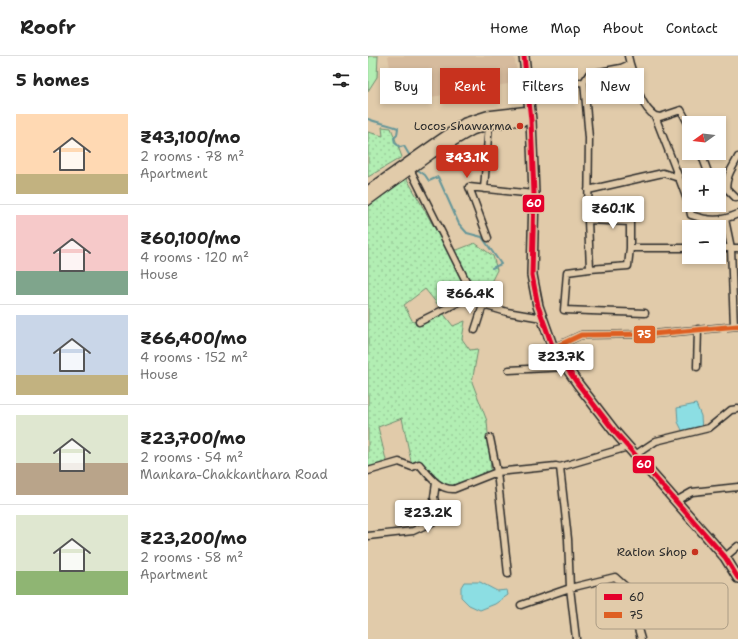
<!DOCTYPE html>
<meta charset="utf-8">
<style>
body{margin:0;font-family:"Shantell Sans",sans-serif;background:#f6f6f6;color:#222;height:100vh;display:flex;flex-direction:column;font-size:15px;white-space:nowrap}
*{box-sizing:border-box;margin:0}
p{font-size:13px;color:#767676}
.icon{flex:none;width:22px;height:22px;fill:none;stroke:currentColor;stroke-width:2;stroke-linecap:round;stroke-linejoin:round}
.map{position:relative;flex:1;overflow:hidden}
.details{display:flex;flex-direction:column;background:#fff;width:368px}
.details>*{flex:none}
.top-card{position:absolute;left:12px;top:12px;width:298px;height:36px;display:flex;gap:8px}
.needle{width:26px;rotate:255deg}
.fabs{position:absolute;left:314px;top:60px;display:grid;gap:8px}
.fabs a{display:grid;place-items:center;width:44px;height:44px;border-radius:0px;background:#fff;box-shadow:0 2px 6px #0003;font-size:20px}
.price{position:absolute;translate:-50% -34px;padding:0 9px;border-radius:4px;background:#fff;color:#222;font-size:13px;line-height:26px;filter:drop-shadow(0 1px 2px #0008)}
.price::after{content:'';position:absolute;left:50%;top:24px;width:12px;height:9px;margin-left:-6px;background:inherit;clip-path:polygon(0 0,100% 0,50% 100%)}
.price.on{background:#c8321e;color:#fff}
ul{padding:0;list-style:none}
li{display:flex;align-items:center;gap:12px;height:100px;padding:0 16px}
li+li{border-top:1px solid #e0e0e0}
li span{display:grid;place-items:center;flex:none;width:112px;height:80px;border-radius:0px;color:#555}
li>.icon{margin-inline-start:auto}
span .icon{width:48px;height:48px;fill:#fffc;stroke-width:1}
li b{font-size:17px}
h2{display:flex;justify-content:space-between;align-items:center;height:48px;padding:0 16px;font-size:17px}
.tag{padding:0 14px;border-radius:0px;background:#fff;box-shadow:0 2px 6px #0003;font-size:14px;line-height:36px}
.tag.on{background:#c8321e;color:#fff}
header{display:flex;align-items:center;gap:24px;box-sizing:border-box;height:56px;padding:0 20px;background:#fff;border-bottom:1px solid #e0e0e0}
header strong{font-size:19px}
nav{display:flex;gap:22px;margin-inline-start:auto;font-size:14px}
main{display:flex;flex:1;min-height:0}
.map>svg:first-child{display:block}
.built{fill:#d6bb9d}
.grass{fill:url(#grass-dots);stroke:#6e8c6f}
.park{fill:#b2eeb3;stroke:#6e8c6f}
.water{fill:#8cdee3;stroke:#659699}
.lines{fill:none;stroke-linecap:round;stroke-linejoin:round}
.stream{stroke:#659699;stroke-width:2}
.street-casing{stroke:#2b2b2b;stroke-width:9}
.secondary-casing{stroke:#2b2b2b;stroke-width:12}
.street{stroke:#e1cbaa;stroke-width:6}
.secondary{stroke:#e1cbaa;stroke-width:9}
.bus-1-casing{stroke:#e1cbaa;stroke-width:8}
.bus-2-casing{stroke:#e1cbaa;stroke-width:8}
.bus-1{stroke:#e4002b;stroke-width:5}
.bus-2{stroke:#de5f23;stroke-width:5}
.poi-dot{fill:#c8321e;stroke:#e1cbaa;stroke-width:1.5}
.labels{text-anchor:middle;stroke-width:3;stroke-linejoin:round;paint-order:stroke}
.poi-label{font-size:12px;fill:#2b2b2b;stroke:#e1cbaa;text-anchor:end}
.key{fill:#e1cbaa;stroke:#aa9b84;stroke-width:1}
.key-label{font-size:11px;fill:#2b2b2b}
.line-badge{stroke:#e1cbaa;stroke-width:1.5}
.badge-label{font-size:11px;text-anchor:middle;font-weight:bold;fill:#fff}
</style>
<header>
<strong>Roofr</strong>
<nav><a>Home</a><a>Map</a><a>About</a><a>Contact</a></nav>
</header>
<main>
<section class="details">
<h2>5 homes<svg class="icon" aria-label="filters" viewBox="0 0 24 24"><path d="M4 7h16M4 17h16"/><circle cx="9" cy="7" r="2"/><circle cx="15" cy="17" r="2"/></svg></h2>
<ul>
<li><span style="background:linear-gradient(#ffd9b3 75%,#c2b280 0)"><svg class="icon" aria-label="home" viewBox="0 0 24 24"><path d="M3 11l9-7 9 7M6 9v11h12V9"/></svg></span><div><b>₹43,100/mo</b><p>2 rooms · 78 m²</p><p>Apartment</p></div></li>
<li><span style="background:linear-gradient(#f6c9c9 70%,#7fa58c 0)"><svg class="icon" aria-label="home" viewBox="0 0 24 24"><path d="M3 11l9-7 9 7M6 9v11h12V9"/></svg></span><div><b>₹60,100/mo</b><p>4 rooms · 120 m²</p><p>House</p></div></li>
<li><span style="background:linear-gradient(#c9d6e8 75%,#c2b280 0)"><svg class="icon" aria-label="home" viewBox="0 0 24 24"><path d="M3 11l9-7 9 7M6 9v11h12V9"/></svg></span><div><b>₹66,400/mo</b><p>4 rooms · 152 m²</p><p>House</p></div></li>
<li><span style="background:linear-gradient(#dfe7d0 60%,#b9a48a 0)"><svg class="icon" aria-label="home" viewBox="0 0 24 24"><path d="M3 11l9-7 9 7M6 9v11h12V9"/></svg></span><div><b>₹23,700/mo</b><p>2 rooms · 54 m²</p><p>Mankara-Chakkanthara Road</p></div></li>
<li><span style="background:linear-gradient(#dfe7d0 70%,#8fb573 0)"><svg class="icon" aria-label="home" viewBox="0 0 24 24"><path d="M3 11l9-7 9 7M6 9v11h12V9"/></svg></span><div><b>₹23,200/mo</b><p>2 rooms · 58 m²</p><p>Apartment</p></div></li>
</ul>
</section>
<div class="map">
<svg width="370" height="583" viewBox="0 0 370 583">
<defs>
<pattern id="grass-dots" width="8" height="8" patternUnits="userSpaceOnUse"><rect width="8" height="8" fill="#b2eeb3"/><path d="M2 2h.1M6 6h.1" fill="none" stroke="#99cc9a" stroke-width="1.8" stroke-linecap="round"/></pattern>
</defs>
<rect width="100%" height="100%" fill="#e1cbaa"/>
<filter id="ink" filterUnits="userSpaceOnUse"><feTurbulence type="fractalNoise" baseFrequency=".025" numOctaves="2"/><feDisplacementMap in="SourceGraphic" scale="8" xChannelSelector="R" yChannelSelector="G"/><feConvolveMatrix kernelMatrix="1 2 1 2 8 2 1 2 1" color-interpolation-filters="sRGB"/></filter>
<g filter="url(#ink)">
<path class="built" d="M20,0H146L151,26L28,47Z"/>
<path class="grass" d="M14,71L23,72L34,101L0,121V76L15,80Z
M39,123L78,192L89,194L107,187L125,200L129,214L120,232L121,244L113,248L103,237L71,250L57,233L36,249L45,266L75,257L85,270L97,265L94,283L102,294L110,293L104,326L119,365L123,415L85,431L65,425L43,405L34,362L10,371L19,408L0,413V147Z"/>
<path class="park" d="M0,0H10L9,21L0,35Z"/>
<path class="water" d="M328,348L333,360L334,374L315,376L310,366L309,352Z
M96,526H112L129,535L139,534L140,539L127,548L112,554L101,549L93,541V531Z"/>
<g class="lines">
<path class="stream" d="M0,63C10,67 20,68 30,72L29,79L26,82L27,87L32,91L36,90L43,102
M47,112L57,119L61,125L70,121L91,168L99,177L114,181L133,208L124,212"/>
<g class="street-casing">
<path id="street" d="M260,0L262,8L253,12L221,18L216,26L221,82L220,164L222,213L199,216L196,254L277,257
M262,8C268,26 271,49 287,60L311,122
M159,28L216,26
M287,60L292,61L313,54L321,69
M333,97L341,119
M42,113L105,239L115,249L139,256L174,262
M116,133L121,68
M220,134L295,117L311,122L321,149
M368,142L358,132C359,118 364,113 370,101
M321,149L323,159C341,165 352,166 370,158
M357,163L363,192L366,270
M220,164L262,166V192
M120,182L101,131L166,138
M351,192H370
M222,213L260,210L262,192H321
M51,266L105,239
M107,274L115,249
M185,292L213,279L285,278L370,270
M329,311L330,273
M141,314L198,311
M122,382L129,416L140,518
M267,399L288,385L341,372L363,354L370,353
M192,411L200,483L202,532L208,583
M0,415L31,406L44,411L51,408C60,418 70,434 86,433L129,416L188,410L192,411L260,391
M308,445L324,436L370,431
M0,480L45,475L69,464L70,458L66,441L68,427
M357,501L370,490
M153,549L202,532L247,521L258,531L273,583"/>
</g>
<g class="secondary-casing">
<path id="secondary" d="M156,0L163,64L166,138L164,219L170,250L185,292L210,328L247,376L357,501L370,522
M0,135L68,87L97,67L119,60L162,55
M0,144L64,97L104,74L121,68L143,65L163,64"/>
</g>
<use href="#street" class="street"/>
<use href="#secondary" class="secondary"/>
<g class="bus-1-casing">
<path id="bus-1" d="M156,0L163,64L166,138L164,219L170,250L185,292L210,328L247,376L357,501L370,522"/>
</g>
<g class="bus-2-casing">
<path id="bus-2" d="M185,292L213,279L285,278L370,270"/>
</g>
<use href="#bus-1" class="bus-1"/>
<use href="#bus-2" class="bus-2"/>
</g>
</g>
<g class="poi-dot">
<circle cx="152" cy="70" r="4"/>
<circle cx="327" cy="496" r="4"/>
</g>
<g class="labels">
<g class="poi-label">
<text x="144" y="74">Locos Shawarma</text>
<text x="319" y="500">Ration Shop</text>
</g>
</g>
<rect x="228" y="527" width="132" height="46" rx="6" class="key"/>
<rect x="236" y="538" width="18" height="6" fill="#e4002b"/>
<rect x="236" y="556" width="18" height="6" fill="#de5f23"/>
<g class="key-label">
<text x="261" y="545">60</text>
<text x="261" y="563">75</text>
</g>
<g class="line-badge">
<rect x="154" y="138" width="23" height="19" rx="4" fill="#e4002b"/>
<rect x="265" y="269" width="23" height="19" rx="4" fill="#de5f23"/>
<rect x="264" y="399" width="23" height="19" rx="4" fill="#e4002b"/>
</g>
<g class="badge-label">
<text x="166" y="151">60</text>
<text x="276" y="282">75</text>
<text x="276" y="412">60</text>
</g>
</svg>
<div class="fabs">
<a><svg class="needle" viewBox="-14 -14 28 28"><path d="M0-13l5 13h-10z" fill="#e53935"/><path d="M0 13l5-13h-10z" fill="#767676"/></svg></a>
<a>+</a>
<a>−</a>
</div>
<b class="price on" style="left:99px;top:123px">₹43.1K</b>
<b class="price" style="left:245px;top:174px">₹60.1K</b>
<b class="price" style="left:102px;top:259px">₹66.4K</b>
<b class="price" style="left:193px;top:322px">₹23.7K</b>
<b class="price" style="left:60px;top:478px">₹23.2K</b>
<div class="top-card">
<a class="tag">Buy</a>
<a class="tag on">Rent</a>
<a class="tag">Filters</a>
<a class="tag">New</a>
</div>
</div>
</main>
